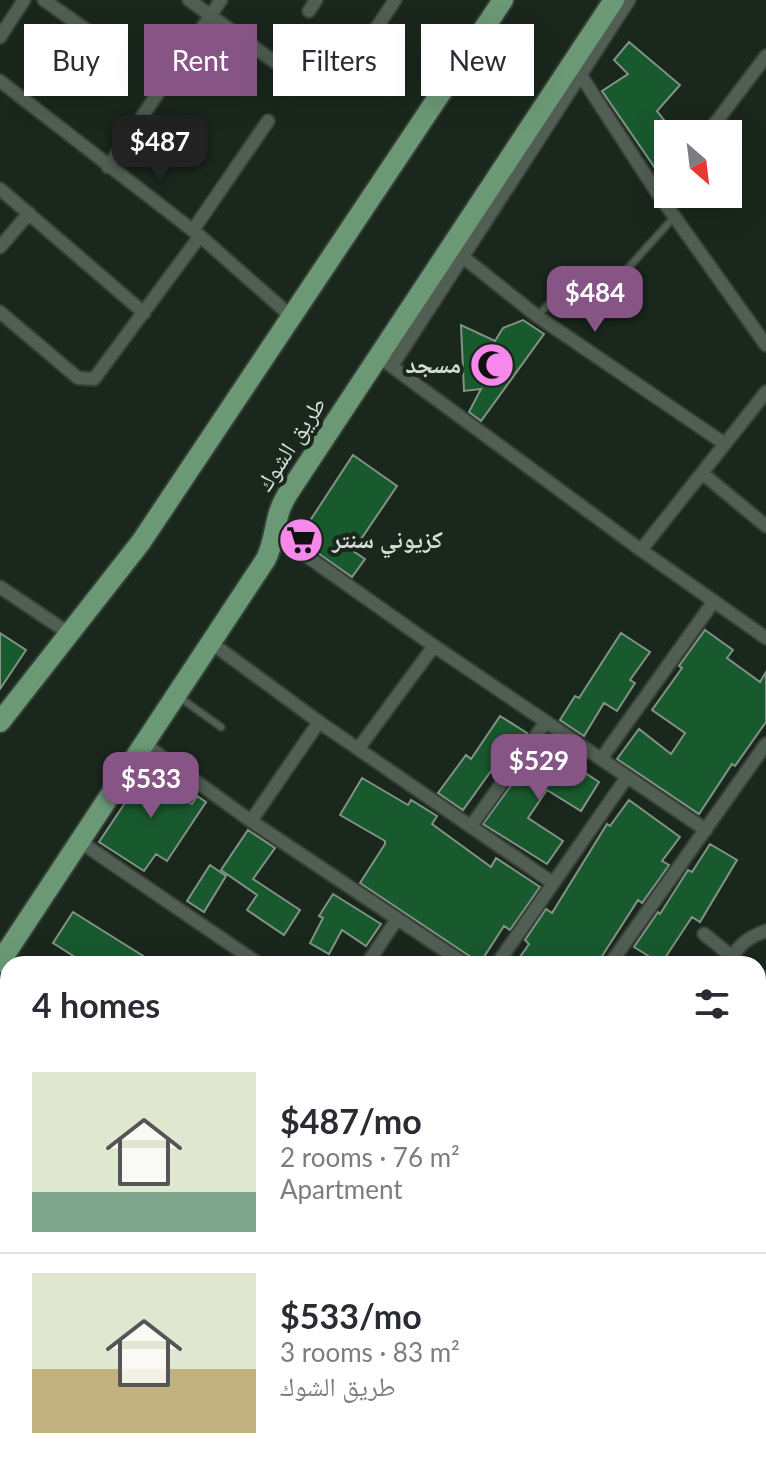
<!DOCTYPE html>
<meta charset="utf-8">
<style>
body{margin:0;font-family:Lato,"Noto Naskh Arabic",sans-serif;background:#f7f7f7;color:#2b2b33;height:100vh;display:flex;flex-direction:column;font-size:30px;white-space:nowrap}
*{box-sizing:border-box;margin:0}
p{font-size:26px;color:#7c7c81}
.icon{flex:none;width:44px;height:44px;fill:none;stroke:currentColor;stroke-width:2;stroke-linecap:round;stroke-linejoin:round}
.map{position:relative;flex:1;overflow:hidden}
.panel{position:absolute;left:0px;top:956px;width:766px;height:512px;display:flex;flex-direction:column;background:#fff;border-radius:24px 24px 0 0;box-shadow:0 8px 32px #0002}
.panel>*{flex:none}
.banner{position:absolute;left:24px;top:24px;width:718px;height:72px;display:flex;gap:16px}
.needle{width:52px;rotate:152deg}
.controls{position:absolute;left:654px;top:120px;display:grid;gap:16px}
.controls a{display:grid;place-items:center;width:88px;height:88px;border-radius:0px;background:#fff;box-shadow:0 8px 32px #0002;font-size:40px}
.price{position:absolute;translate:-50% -68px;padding:0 18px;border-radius:16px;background:#865586;color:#fff;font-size:26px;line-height:52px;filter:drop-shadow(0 2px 4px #0008)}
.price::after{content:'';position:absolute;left:50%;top:48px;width:24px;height:18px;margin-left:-12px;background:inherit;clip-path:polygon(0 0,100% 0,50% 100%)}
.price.active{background:#222;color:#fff}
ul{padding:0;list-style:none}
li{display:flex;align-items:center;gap:24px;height:200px;padding:0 32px}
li+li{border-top:2px solid #e1e1e2}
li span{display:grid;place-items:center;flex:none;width:224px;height:160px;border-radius:0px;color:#555}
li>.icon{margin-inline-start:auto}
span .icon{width:96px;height:96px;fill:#fffc;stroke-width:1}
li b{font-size:34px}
h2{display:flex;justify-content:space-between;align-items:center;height:96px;padding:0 32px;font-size:34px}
.tag{padding:0 28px;border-radius:0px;background:#fff;box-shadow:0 8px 32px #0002;font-size:28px;line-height:72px}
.tag.active{background:#865586;color:#fff}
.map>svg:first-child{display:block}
.built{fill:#213225}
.building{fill:#19592e;stroke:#839286;stroke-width:2}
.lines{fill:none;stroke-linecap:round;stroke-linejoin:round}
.service-casing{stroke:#374038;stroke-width:10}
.minor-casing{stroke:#374038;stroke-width:16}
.primary-casing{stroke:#374038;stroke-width:24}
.service{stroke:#505e53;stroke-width:6}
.minor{stroke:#505e53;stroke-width:12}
.primary{stroke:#6b9975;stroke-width:20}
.labels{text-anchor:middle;stroke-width:8;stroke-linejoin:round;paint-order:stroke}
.poi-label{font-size:24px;font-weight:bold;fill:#d4dcd5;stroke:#1a271d;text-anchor:end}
.street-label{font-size:24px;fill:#d4dcd5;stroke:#1a271d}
</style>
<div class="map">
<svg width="766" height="1468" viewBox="0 0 766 1468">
<rect width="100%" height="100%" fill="#1a271d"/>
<path class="built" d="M8,1346V1435L0,1429V1358Z
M766,1413V1468H729L734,1460H758V1425Z
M41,1460H156L149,1468H52Z"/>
<path class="building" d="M629,42L680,85L657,111L675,134H668V158L655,168L602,91L628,74L614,60Z
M523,320L544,334L481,421L469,412L481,389L464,391L461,325L495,341L503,328Z
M353,455L397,486L353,551L365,559L352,577L298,539Z
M705,630L733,650L727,658L760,682L766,672V722L735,766L732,764L699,814L617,759L639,729L671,754L685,733L652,710L682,668L679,666Z
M0,633L26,650L0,689Z
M621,633L650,652L630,680L635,683L617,711L604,703L584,736L560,720L575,696L579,698Z
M500,716L527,733L502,767L496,764L463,810L438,793L466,755L471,759Z
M541,744L599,782L581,811L547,790L528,818L563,841L547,864L483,824Z
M151,764L179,783L173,792L192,804L197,796L206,802L167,861L156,854L144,871L99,842Z
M362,778L408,805L411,800L437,816L432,824L491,867L496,858L540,887L510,930L504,926L480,963L360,883L385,844V841L340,815Z
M629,800L680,837L662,861L669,865L660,878L642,903L638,900L597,964H515L529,944L525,940L546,909L552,913L607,824L610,826Z
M248,830L275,848L253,879L300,910L284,935L247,910L257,895L221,870Z
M710,844L737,860L700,922L692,917L661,964L634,947L658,912L660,914L688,870L692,872Z
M210,865L226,876L204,912L187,901Z
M333,894L381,924L366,946L342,930L329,954L310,943L323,918L319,916Z
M73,912L156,964H86L53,943Z"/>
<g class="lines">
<g class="service-casing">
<path id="service" d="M621,276L674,217
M537,316L571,282
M179,697L221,727
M758,1456L766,1444
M750,1468L756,1460"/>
</g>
<g class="minor-casing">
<path id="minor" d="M44,0L112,48
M189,0L283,68
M309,11L316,0
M0,37L24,0
M578,71L654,188L766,345
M0,81L200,236L292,317
M337,87L395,0
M707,134L766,56
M108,167L221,0
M654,188L668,175
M0,189L144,313
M193,230L268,121
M0,247L29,213
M458,253L537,316L725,444
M0,312L78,378L94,379L200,236
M379,357L641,550L766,638
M392,366L629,0
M702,473L766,526
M274,533L434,646L706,830
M641,550L766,392
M0,587L70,634
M210,642L319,722L553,883
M143,743L251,821L465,964
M358,749L434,646
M601,759L714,601
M251,821L319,722
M471,826L546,722
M79,841L259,964
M704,934L741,964
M367,964L397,919
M497,964L627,777
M610,964L766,744
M727,964C738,947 745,938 766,931
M758,975L766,981
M758,1105L766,1110
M0,1206L8,1212
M758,1227L766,1232
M758,1396L766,1384
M361,1460L373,1468
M554,1460L565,1468
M200,1468L206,1460
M464,1468L470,1460
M709,1468L715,1460"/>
</g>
<g class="primary-casing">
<path id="primary" d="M0,722L141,542L503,0
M0,962L266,559C277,536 273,518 287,495L614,0"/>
</g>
<use href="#service" class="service"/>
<use href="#minor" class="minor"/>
<use href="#primary" class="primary"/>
</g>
<defs>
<g id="mosque-disc" transform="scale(2.3)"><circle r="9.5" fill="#f688ec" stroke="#1a271d"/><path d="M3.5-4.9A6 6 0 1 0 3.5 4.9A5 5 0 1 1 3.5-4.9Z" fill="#111"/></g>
<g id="supermarket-disc" transform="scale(2.3)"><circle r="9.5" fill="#f688ec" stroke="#1a271d"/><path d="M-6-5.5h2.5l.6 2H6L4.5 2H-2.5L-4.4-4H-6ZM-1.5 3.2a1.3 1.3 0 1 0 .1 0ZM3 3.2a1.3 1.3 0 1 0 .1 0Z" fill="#111"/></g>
</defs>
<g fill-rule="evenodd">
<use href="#mosque-disc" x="492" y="365"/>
<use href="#supermarket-disc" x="301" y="540"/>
</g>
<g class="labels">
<g class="poi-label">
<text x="461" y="373">مسجد</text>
<text x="332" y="548" text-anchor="start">كزيوني سنتر</text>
</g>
<g class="street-label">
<text transform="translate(291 444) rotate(-57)" y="8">طريق الشوك</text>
</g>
</g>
</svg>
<div class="controls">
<a><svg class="needle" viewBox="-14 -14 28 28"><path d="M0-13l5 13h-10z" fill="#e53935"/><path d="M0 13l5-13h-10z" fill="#7c7c81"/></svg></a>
</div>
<b class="price active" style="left:160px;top:183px">$487</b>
<b class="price" style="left:595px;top:334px">$484</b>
<b class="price" style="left:539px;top:802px">$529</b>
<b class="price" style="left:151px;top:820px">$533</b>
<div class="banner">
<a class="tag">Buy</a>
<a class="tag active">Rent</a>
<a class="tag">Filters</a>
<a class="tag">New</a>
</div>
<section class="panel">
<h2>4 homes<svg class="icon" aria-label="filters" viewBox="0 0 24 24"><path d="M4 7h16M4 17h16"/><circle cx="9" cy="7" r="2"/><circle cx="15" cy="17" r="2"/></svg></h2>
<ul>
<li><span style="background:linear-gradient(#dfe7d0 75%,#7fa58c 0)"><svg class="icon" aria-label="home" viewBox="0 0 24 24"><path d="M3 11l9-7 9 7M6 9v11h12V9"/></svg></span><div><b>$487/mo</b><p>2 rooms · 76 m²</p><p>Apartment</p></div></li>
<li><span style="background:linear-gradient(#dfe7d0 60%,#c2b280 0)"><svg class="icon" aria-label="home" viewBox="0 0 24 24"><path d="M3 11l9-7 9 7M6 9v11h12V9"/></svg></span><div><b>$533/mo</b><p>3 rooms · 83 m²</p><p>طريق الشوك</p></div></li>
</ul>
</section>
</div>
